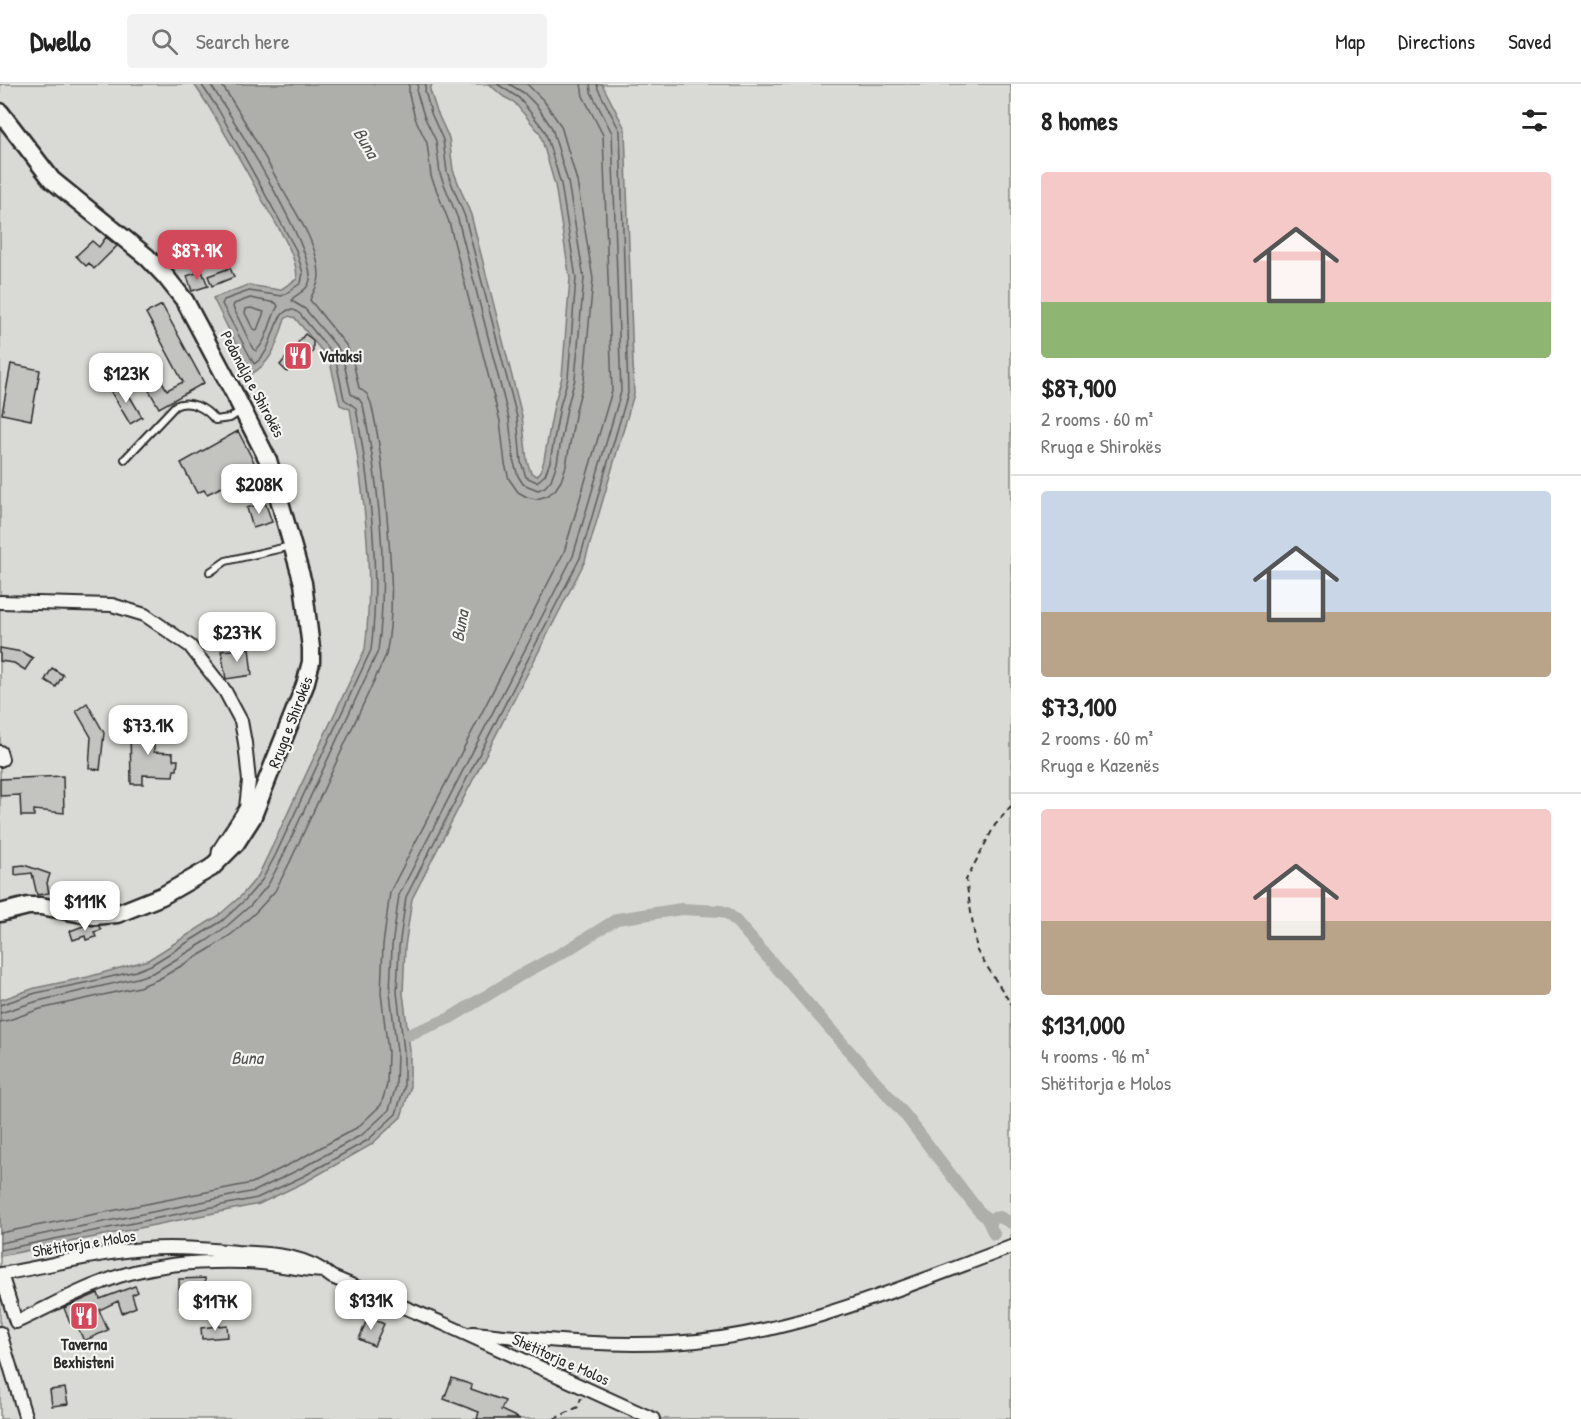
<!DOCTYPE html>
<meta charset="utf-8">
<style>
body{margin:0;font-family:"Patrick Hand",sans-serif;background:#f2f2f2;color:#222;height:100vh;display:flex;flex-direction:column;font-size:22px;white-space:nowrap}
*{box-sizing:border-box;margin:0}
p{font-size:20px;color:#767676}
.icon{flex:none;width:33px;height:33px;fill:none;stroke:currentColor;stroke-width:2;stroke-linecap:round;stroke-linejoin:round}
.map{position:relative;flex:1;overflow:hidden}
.details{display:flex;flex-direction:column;background:#fff;width:570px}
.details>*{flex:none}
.price{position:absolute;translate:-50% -51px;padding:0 14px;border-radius:12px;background:#fff;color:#222;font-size:20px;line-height:39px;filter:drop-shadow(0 2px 3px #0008)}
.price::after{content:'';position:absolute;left:50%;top:36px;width:18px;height:14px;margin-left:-9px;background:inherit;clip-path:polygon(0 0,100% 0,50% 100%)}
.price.current{background:#d1495b;color:#fff}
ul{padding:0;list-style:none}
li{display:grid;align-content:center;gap:12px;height:318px;padding:0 30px}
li+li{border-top:2px solid #e0e0e0}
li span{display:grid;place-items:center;height:186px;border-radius:6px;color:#555}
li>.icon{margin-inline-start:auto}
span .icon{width:108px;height:108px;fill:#fffc;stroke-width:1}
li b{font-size:26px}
h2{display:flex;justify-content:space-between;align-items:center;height:72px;padding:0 30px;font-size:26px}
header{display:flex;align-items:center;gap:36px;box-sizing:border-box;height:84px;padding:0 30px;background:#fff;border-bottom:2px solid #e0e0e0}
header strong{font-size:28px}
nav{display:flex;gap:33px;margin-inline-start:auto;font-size:21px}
.search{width:420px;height:54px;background:#f2f2f2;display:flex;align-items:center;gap:15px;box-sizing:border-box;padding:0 21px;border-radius:6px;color:#767676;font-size:22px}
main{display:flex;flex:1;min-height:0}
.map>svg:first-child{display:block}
.green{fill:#d9d9d5;stroke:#828280;stroke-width:1.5}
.water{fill:#aeaeab;stroke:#7a7a78;stroke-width:1.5}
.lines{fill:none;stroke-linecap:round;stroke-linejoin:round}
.shore{stroke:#5f5f5e;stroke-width:1.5}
.canal{stroke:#aeaeab;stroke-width:12}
.building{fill:#c3c3c0;stroke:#2b2b2b;stroke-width:1.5}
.lane-casing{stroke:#2b2b2b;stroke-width:10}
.street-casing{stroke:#2b2b2b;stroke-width:16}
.secondary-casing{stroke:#2b2b2b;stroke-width:21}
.path{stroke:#2b2b2b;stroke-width:2;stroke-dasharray:6 4.5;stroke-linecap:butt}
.lane{stroke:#f6f6f2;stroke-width:6}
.street{stroke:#f6f6f2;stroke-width:12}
.secondary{stroke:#f6f6f2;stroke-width:16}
.labels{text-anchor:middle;stroke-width:4.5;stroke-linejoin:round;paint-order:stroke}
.poi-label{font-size:16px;font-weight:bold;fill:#2b2b2b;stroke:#f6f6f2;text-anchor:start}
.street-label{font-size:16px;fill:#2b2b2b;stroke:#f6f6f2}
.water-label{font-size:18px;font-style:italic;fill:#525251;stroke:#f6f6f2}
</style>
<header>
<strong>Dwello</strong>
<div class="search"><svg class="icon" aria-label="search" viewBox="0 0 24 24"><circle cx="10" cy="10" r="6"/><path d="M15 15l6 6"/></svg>Search here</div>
<nav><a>Map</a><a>Directions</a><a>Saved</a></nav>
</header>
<main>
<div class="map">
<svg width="1011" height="1335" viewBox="0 0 1011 1335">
<rect width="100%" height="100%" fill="#f6f6f2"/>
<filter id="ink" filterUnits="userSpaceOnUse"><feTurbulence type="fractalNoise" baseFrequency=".0167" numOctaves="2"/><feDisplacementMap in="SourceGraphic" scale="12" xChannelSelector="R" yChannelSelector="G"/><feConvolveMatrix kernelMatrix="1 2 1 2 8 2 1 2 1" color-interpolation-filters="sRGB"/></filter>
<g filter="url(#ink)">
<path class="green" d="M0,0H1011V1335H0Z"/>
<path class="water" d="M194,0H432L430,6L437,28L449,54L453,86L471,131L522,332L527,377L531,389L537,392L541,387L544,376L554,321L562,293L570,195L555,101L540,49L514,18L504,13L489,0H602L625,45L634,310L585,477L412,815L405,863L403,909L410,967V1005L401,1033L371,1061L307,1097L259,1120L0,1172V916L35,904L88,893L148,876L218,832L241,812L258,792L269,769L365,565C375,485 363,404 350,325L340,321L330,278L326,272L295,234L289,232L285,235C278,256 273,279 251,290L213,214L248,201L280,206L297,195C297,169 276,141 264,119C242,79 220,38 194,0Z"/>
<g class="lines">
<path class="shore" d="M409,0V11L415,34L427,59L431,92L449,138L500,337L505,380L509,395L518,408L527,413L536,415L547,412L555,406L561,397L566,382L576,326L584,296L593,195L577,97L561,42L544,17L527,0
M418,0L417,9L424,32L436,57L440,90L458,135L509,335L514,379L518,392L523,400L538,406L545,403L551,396L557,379L567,324L575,295L584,194L568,98L552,44L537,22L524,9L509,0
M426,0L425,7L431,29L443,56L447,88L465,133L517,333L521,378L526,393L537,398L545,391L550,378L560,322L568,294L576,194L561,100L545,47L519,14L497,0
M250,214L276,219L278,222C270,235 268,256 256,267L253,265L233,223L234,220Z
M251,224L264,228L257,246L253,245L245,229L246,225Z
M0,921L36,909L89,898L136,887L151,881L222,837L245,816L262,796L275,772L371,566C381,486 370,403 356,324L344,315L336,277L331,268L300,230L294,226H288C270,236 275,267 254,280L222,220L224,216L249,207L282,212L301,199L303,189L296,166L218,25L201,0
M0,929L38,917L137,894L155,888L208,856L227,842L251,821L268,801L281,776L378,567C389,487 379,401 363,321L359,315L351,310L343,275L338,264L305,225L292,217L293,214C301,208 310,204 310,194C312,162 231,31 210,0
M0,938L9,936L40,925L139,903L159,895L213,863L233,849L257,827L275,807L289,780L386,571C395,526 391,479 387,433C384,395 380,356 371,319L367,310L359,304L352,273L346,261L310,216C313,207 319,202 319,191C318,160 296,129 281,103C262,68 244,33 221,0
M0,1149L252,1099L296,1077L358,1043L381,1021L387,1001L388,968L381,909L383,861L390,808L564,468L612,307L603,51L583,12L581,0
M0,1159L255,1107L300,1085L363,1050L389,1026L396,1002L397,967L390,909L392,862L399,811L573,472L621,308L612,49L591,8L590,0
M0,1166L257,1114L304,1092L368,1056L396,1030L404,1004V967L397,908L399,863L406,813L580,474L628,309L620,47L598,5L597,0"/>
<path class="canal" d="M408,951L450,934L519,892L569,865L617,835L681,825L721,827L727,829L735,836L906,1032L977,1125L987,1135L1000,1133L1011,1139
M987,1135L994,1150"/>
</g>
<path class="building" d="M106,153L117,162L94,185L89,179L86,182L76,172L92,157L99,163Z
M230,184L234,193L212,202L208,192Z
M202,187L208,202L192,207L187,192Z
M162,221L204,299L159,324L141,292L154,284L167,306L183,298L146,229Z
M305,250L313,256V267L302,282L296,277L287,288L280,281Z
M11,280L40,286L31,336L2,330Z
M123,301L142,333L130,340L111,308Z
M238,347L258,386L207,410L204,406L197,409L181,379Z
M265,418L272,438L253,444L247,424Z
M0,564L22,568L33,574L25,586L14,579L0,577Z
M249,564L252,591L226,595L221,567Z
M52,584L63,591L56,603L45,596Z
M87,619L104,649L100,686L89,684L91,653L76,627Z
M130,643H154V668L173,669V676H178L177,686H174L173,692L143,691V700H131Z
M63,692L64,729L34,726V732H21L20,711L0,712V695Z
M24,781L50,790L47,799L49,809L37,811L32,789L15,791V782Z
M86,841L99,842L101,846L94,848L96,853L86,856L85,852L73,856L70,847Z
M205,1194L207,1220L179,1222V1195Z
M135,1202L138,1208L132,1211L136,1223L122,1229L118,1217L99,1226L108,1246L84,1257L75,1237L70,1239L64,1224L98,1209L100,1215Z
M368,1233L384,1240L374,1262L359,1255Z
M227,1241L228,1253L202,1255L201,1244Z
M452,1294L472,1301L471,1305L505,1317L501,1326L520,1335H477L479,1328L444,1315Z
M65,1304L68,1320L52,1322L50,1306Z"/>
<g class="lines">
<g class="lane-casing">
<path id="lane" d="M125,375L175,322C189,315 206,324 215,336L230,334L242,326
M210,488L226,477L291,462"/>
</g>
<g class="street-casing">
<path id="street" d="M0,518L112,521L145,531L190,562L225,607L241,637L245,659L249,697L246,724L219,766L218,773
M0,668L2,675L0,676
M324,1187C297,1186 270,1178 243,1178C196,1177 147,1180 103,1198C73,1209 45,1225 16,1238L1,1190C56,1181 112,1164 169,1164C191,1164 215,1166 237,1168C272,1170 304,1170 332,1193L442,1239L653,1335
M0,1249L26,1335
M473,1249C539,1255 605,1263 672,1259C788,1253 903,1203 1011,1163"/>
</g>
<g class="secondary-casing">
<path id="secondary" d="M0,28L52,96L147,173L166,193L185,217L234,309L268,376L303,499L311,564V578L305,601L252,734L236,759L211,784L162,812L117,830L93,832L41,822H28L0,829"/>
</g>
<path class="path" d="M1011,722L995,741L966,796L977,867L1011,920
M554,1335L578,1323L581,1314"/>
<use href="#lane" class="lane"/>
<use href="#street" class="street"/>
<use href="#secondary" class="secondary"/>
</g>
</g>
<defs>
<g id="restaurant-square" transform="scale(1.5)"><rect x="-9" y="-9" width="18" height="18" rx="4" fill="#d1495b" stroke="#f6f6f2"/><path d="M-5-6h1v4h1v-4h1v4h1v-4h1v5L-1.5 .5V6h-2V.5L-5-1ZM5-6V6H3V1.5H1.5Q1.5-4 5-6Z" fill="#fff"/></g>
</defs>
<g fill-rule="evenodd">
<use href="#restaurant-square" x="298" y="272"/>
<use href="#restaurant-square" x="84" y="1232"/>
</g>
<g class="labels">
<g class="poi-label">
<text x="319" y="278">Vataksi</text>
<text x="84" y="1266" text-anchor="middle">Taverna<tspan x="84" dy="18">Bexhisteni</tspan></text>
</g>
<g class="street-label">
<text transform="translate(253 300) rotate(62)" y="6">Pedonalja e Shirokës</text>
<text transform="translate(290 638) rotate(-69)" y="6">Rruga e Shirokës</text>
<text transform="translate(84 1159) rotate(-9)" y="6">Shëtitorja e Molos</text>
<text transform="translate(561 1275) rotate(24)" y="6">Shëtitorja e Molos</text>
</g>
<g class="water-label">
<text transform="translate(366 59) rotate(59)" y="6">Buna</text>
<text transform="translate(460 542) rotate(-80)" y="6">Buna</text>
<text x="247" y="980">Buna</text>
</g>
</g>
</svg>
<b class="price current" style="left:197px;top:197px">$87.9K</b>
<b class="price" style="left:126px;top:320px">$123K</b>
<b class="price" style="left:259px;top:431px">$208K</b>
<b class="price" style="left:237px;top:579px">$237K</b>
<b class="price" style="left:148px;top:672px">$73.1K</b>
<b class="price" style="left:85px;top:848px">$111K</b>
<b class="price" style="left:371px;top:1247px">$131K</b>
<b class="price" style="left:215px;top:1248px">$117K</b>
</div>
<section class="details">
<h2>8 homes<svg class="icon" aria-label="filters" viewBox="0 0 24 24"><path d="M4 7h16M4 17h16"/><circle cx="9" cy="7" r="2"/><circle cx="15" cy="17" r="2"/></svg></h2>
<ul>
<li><span style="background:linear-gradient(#f6c9c9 70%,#8fb573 0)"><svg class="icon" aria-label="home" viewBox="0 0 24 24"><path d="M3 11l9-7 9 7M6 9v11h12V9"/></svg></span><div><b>$87,900</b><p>2 rooms · 60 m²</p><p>Rruga e Shirokës</p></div></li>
<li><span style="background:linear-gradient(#c9d6e8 65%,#b9a48a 0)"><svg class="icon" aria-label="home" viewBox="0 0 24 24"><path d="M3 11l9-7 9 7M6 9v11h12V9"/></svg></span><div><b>$73,100</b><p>2 rooms · 60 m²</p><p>Rruga e Kazenës</p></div></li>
<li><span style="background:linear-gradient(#f6c9c9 60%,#b9a48a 0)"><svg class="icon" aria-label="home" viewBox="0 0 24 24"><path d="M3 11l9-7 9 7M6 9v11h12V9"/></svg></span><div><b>$131,000</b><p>4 rooms · 96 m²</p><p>Shëtitorja e Molos</p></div></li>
</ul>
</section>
</main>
